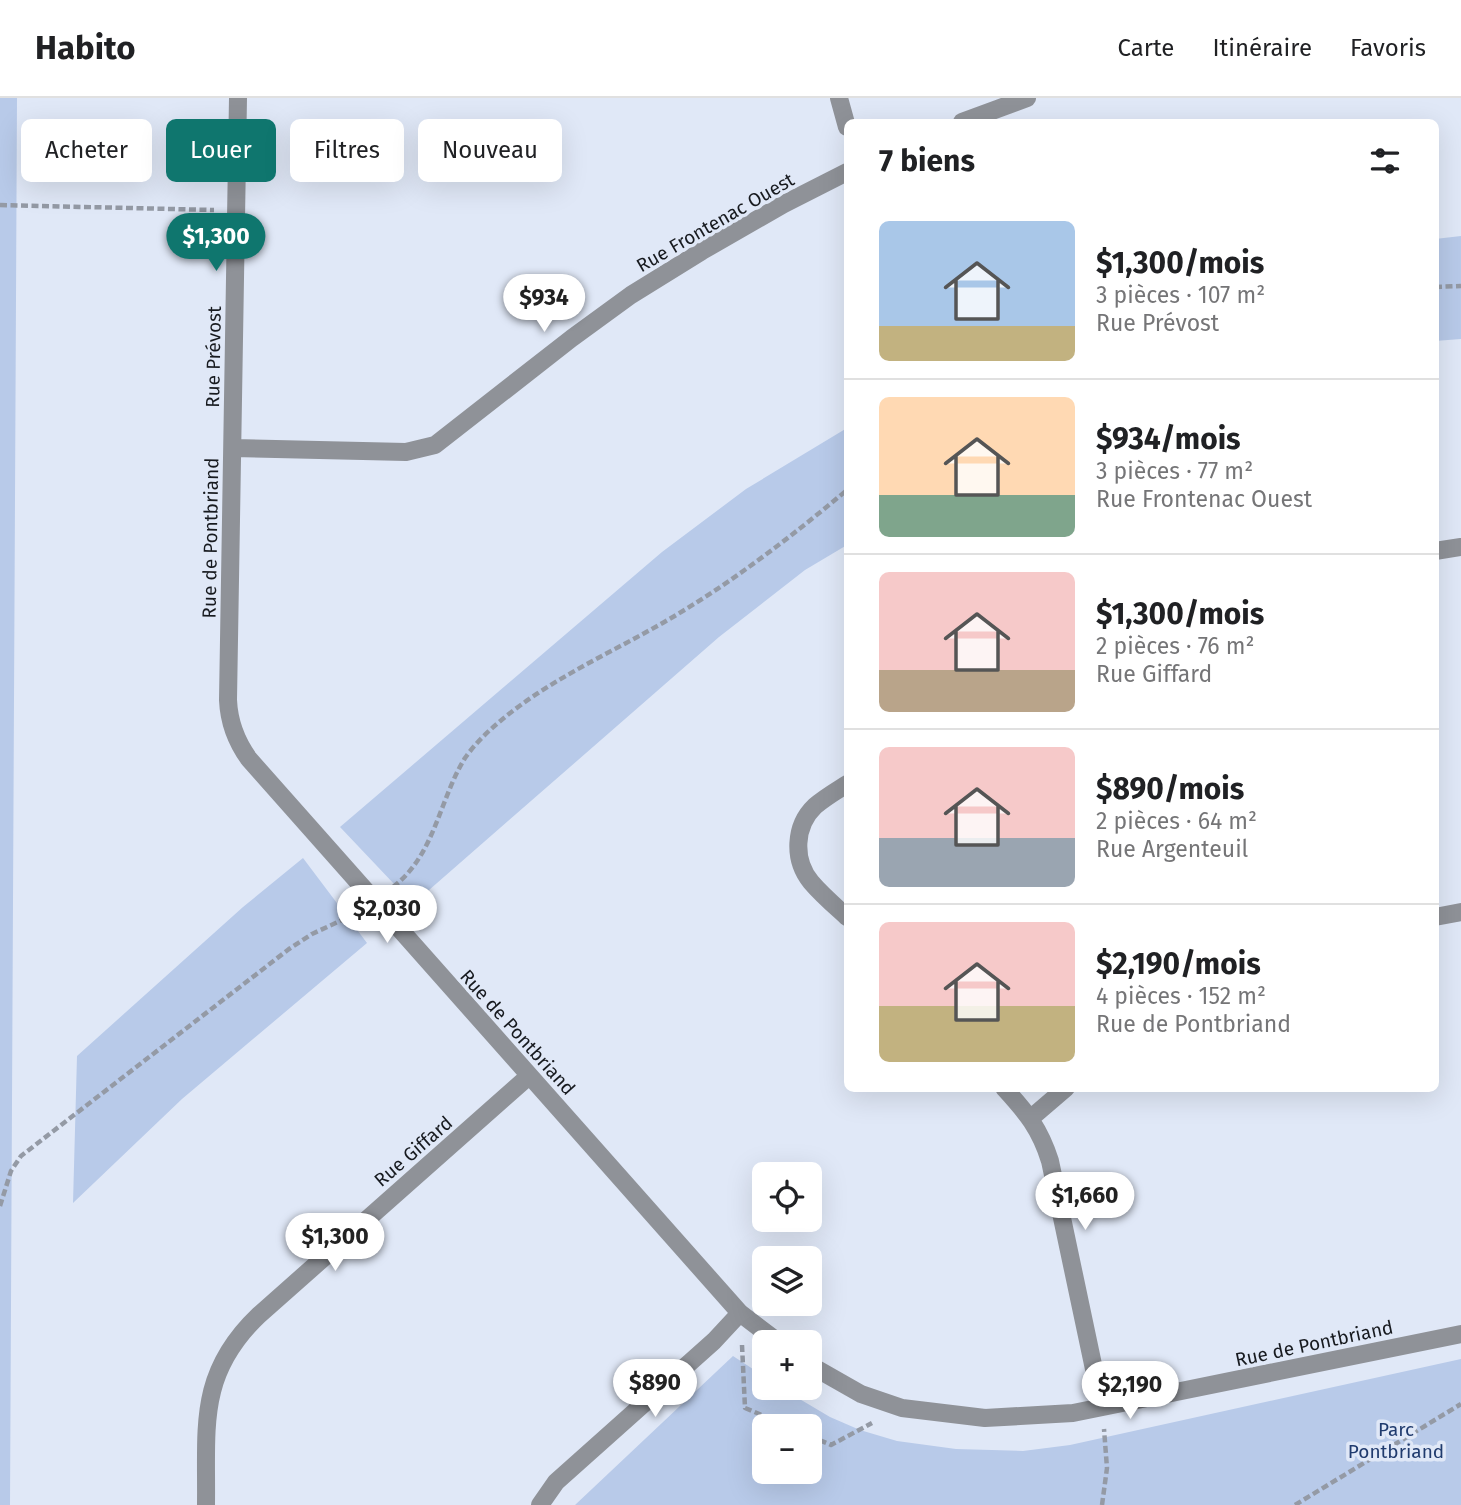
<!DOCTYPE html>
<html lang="fr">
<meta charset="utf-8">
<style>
body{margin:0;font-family:"Fira Sans",sans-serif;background:#f6f6f6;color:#202124;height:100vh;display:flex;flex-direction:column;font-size:26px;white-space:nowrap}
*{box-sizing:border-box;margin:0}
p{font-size:23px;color:#757577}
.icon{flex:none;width:38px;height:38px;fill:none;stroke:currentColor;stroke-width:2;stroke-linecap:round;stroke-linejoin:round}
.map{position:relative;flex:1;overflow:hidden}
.panel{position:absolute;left:844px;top:21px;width:595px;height:973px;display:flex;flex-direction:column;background:#fff;border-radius:10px;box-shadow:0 7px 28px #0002}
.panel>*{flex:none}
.top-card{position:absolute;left:21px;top:21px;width:665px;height:63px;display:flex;gap:14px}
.buttons{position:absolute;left:752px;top:1064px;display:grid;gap:14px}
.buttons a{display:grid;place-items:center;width:70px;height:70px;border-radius:10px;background:#fff;box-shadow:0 7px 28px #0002;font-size:35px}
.price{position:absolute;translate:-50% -60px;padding:0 16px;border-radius:24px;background:#fff;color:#222;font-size:23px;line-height:46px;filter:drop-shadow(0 2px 4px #0008)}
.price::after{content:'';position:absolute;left:50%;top:42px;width:21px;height:16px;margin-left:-10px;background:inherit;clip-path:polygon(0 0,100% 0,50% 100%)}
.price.on{background:#0f766e;color:#fff}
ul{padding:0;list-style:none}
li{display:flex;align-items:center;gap:21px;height:175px;padding:0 35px}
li+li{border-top:2px solid #e0e0e0}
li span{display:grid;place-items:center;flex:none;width:196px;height:140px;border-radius:10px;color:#555}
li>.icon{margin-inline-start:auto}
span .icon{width:84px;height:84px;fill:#fffc;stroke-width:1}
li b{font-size:30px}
h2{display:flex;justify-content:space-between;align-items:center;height:84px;padding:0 35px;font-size:30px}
.chip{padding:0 24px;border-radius:10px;background:#fff;box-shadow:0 7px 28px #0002;font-size:24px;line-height:63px}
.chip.on{background:#0f766e;color:#fff}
header{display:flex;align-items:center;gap:42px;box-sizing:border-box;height:98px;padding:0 35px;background:#fff;border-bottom:2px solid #e0e0e0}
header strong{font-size:33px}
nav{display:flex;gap:38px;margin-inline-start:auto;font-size:24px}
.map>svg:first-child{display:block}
.green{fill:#b8cae9;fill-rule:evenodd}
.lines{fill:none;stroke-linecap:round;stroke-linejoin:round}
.path{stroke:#949aa5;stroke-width:4.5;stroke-dasharray:7 3.5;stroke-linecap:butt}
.minor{stroke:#8f9298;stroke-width:18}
.labels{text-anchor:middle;stroke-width:7;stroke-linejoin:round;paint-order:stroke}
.street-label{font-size:19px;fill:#171a1f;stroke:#e0e8f7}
.park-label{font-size:19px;fill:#203b6e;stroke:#e0e8f7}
</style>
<header>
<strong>Habito</strong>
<nav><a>Carte</a><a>Itinéraire</a><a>Favoris</a></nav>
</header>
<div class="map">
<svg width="1461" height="1407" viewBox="0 0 1461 1407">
<rect width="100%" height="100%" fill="#e0e8f7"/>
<path class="green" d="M0,0H17L10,1407H0Z
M1461,138V241L1435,243V141Z
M847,330V447L805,472L719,539L413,806L340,729L662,454L746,391Z
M303,760L367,845L182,1001L73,1105L77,958L243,809Z
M733,1258L765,1279V1290H781L830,1319L860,1332L897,1343L956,1351L1023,1353L1070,1347L1461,1261V1407H575ZM810,1328V1374H765V1328Z"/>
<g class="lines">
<path class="path" d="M0,107L214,112
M1435,189L1461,188
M393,789C435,757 439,702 465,660C474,647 486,635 498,625C548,582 609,556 666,523C730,486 791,439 847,392
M0,1108L11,1073L21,1058L289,851L312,836L357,815
M742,1247L745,1310L788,1328
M810,1338L831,1347L872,1325
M1102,1407L1107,1370L1104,1331
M1295,1407L1461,1306"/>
<path class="minor" d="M238,0L228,602C229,625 236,643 249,661L740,1215L778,1244
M839,0L847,29
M962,24L1027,0
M233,350L406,354L435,347L572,240L631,197L702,153L784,106L847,74
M1435,453L1461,449
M847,686C836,693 824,700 815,708C794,728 793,762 811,784C822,797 835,808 847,819
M1435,819L1461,814
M1004,990C1027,1015 1040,1031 1050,1063L1102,1309
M1031,1020L1066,990
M810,1267L861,1296L902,1310L985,1320L1073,1315L1461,1236
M206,1407C207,1329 197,1276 259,1217L529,978
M540,1407L556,1384L714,1243L740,1215"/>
</g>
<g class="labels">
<g class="street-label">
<text transform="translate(715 124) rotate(-30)" y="7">Rue Frontenac Ouest</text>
<text transform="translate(213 259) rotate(-89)" y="7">Rue Prévost</text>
<text transform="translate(210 440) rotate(-89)" y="7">Rue de Pontbriand</text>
<text transform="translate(518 934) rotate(48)" y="7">Rue de Pontbriand</text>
<text transform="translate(413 1053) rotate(-41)" y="7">Rue Giffard</text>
<text transform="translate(1314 1245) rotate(-12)" y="7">Rue de Pontbriand</text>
</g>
<g class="park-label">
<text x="1396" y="1338">Parc<tspan x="1396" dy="22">Pontbriand</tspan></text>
</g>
</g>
</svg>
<div class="buttons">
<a><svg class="icon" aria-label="locate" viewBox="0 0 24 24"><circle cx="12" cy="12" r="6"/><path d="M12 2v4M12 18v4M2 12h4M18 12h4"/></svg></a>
<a><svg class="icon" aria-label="layers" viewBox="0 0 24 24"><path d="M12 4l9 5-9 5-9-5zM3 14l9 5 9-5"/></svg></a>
<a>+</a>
<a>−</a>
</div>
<b class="price on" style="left:216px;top:175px">$1,300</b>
<b class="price" style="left:544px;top:236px">$934</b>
<b class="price" style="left:387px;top:847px">$2,030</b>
<b class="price" style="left:1085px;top:1134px">$1,660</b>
<b class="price" style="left:335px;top:1175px">$1,300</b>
<b class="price" style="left:655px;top:1321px">$890</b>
<b class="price" style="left:1130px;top:1323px">$2,190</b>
<div class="top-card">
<a class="chip">Acheter</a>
<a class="chip on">Louer</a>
<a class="chip">Filtres</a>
<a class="chip">Nouveau</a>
</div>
<section class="panel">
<h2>7 biens<svg class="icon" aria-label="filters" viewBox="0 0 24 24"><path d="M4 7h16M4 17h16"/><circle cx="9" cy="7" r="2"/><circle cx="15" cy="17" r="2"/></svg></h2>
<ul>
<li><span style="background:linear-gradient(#a9c7e8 75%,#c2b280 0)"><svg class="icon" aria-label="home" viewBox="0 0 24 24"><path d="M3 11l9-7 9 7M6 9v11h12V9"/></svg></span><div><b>$1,300/mois</b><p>3 pièces · 107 m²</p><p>Rue Prévost</p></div></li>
<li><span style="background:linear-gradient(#ffd9b3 70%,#7fa58c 0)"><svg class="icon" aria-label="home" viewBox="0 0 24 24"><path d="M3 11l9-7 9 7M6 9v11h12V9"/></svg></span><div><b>$934/mois</b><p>3 pièces · 77 m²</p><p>Rue Frontenac Ouest</p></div></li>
<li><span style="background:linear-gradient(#f6c9c9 70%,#b9a48a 0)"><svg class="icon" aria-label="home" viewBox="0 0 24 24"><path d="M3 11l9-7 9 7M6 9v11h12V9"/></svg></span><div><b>$1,300/mois</b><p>2 pièces · 76 m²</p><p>Rue Giffard</p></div></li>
<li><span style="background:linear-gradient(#f6c9c9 65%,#9aa5b1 0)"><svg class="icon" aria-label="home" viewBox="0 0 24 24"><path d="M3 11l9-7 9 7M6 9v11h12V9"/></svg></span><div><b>$890/mois</b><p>2 pièces · 64 m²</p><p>Rue Argenteuil</p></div></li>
<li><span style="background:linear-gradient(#f6c9c9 60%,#c2b280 0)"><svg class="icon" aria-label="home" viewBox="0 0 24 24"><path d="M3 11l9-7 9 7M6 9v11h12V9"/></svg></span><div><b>$2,190/mois</b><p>4 pièces · 152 m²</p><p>Rue de Pontbriand</p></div></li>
</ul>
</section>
</div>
